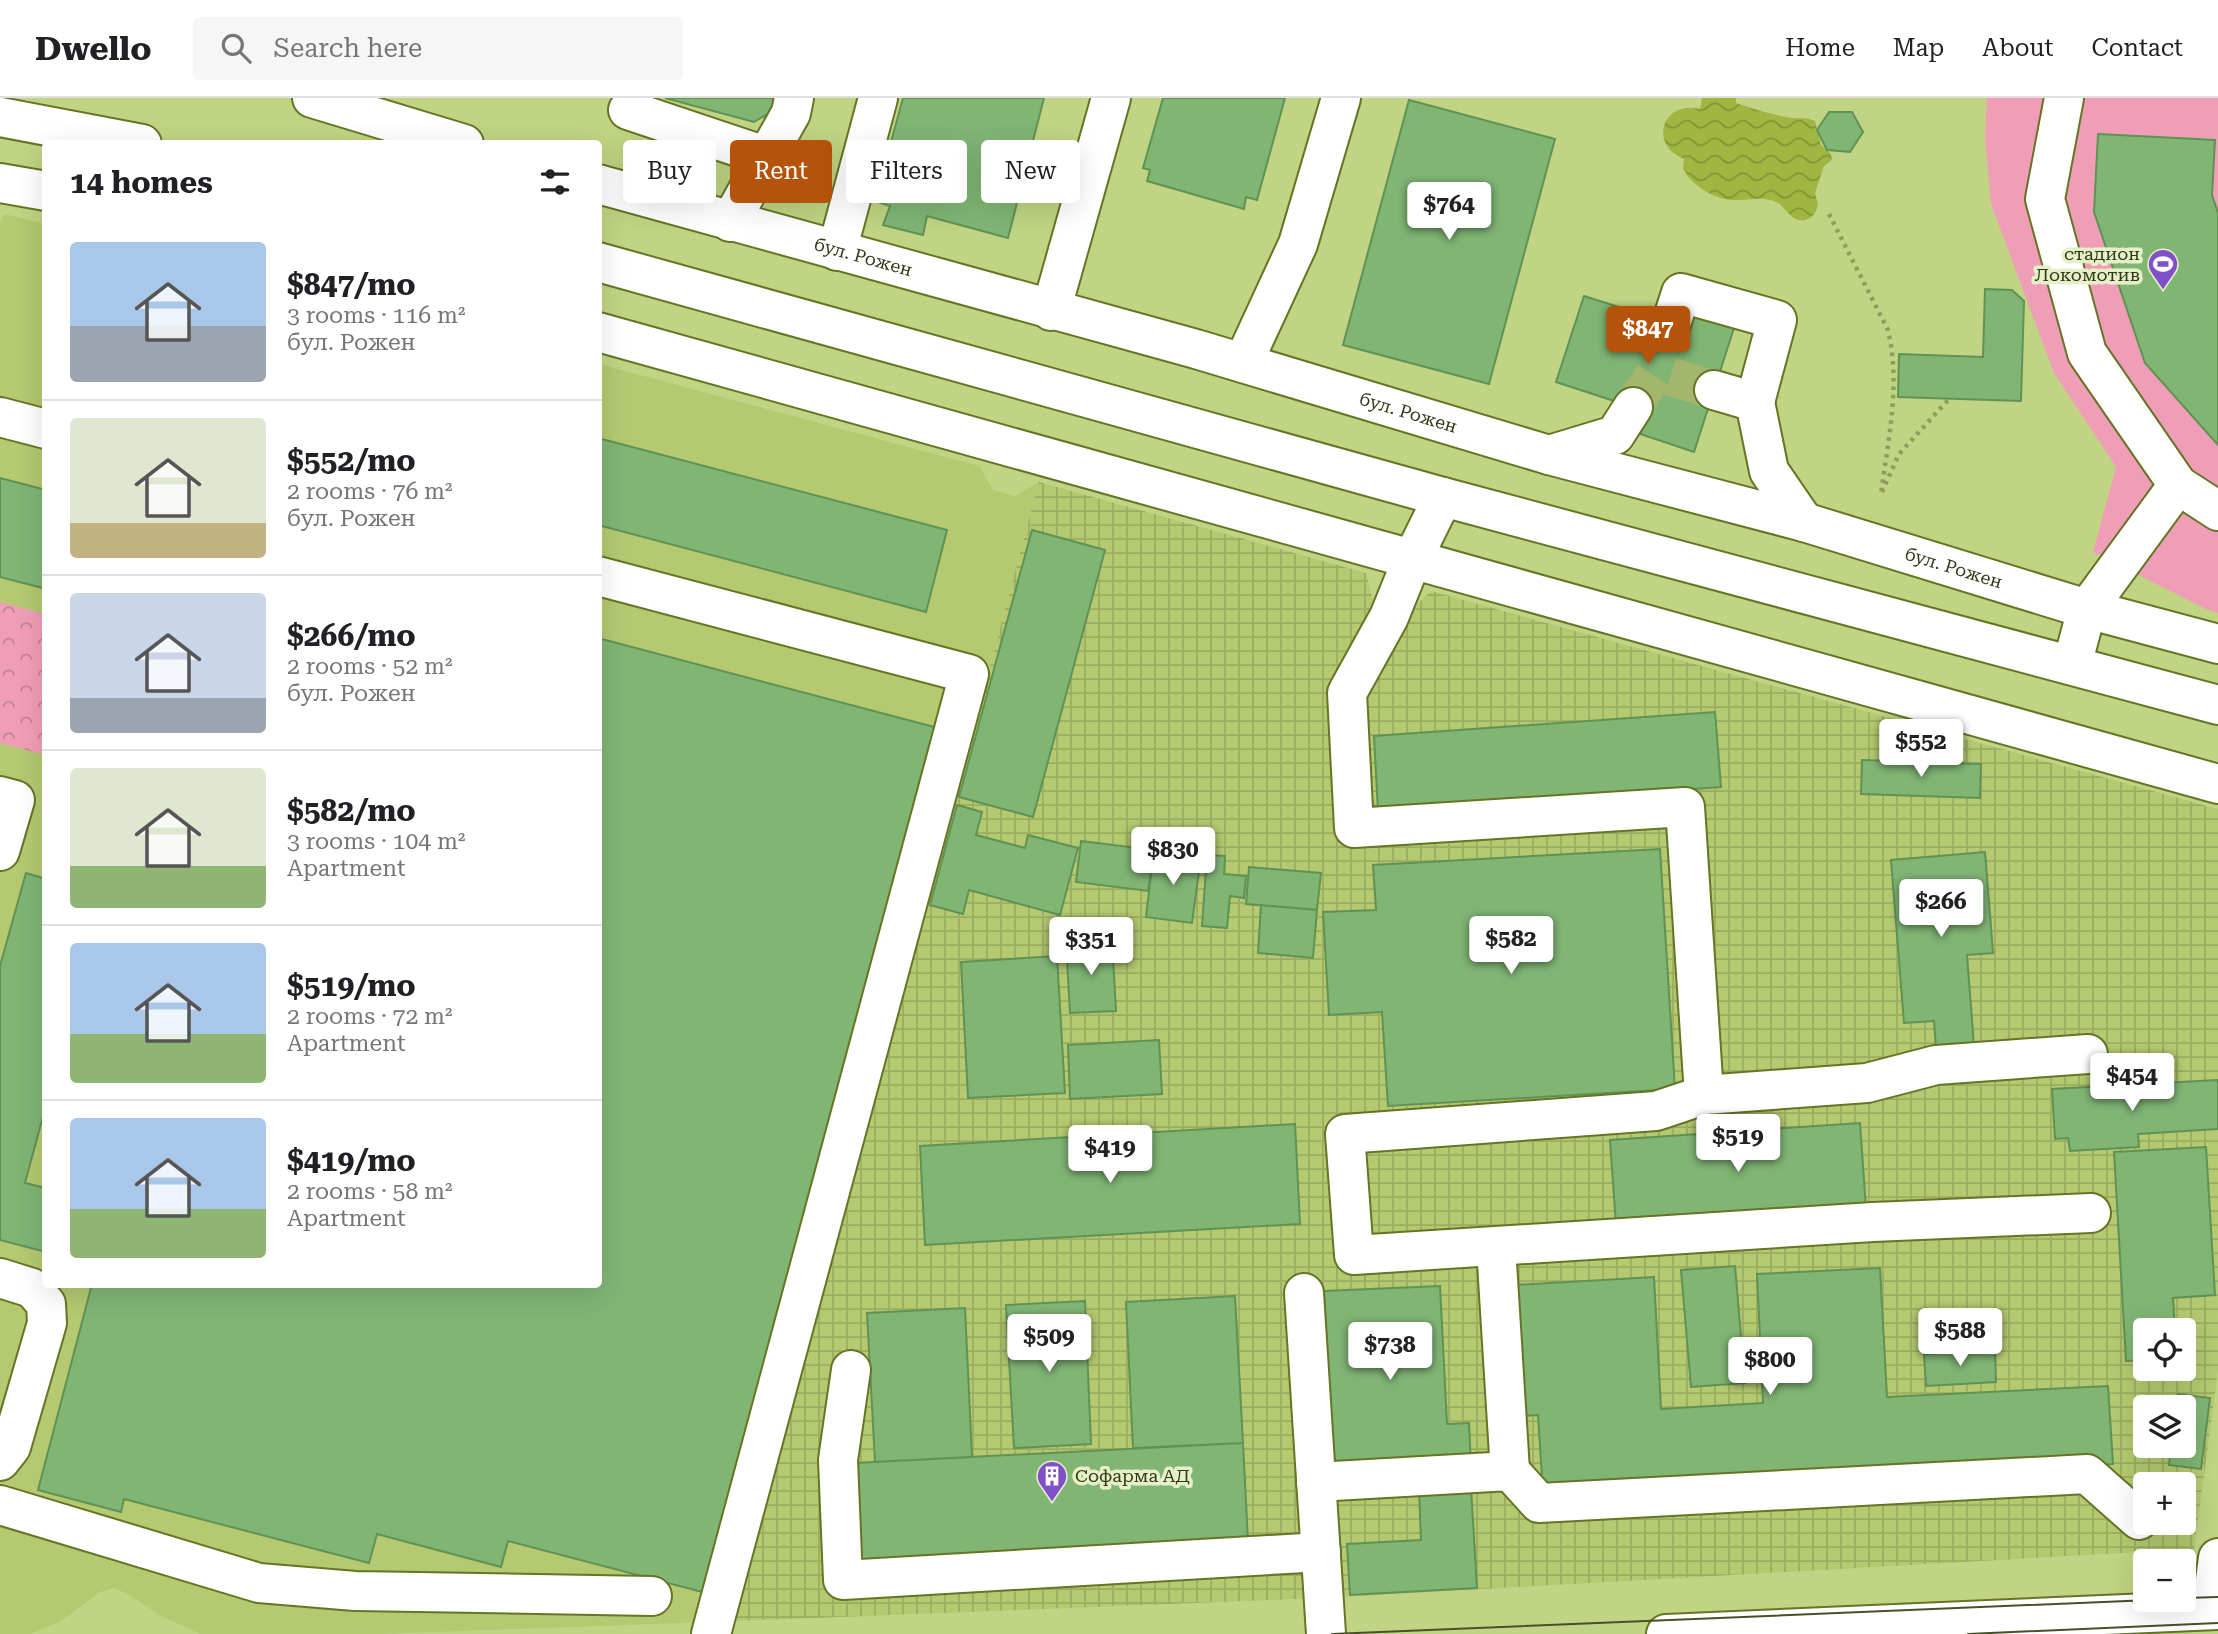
<!DOCTYPE html>
<meta charset="utf-8">
<style>
body{margin:0;font-family:"Roboto Serif",serif;background:#f6f6f6;color:#202124;height:100vh;display:flex;flex-direction:column;font-size:26px;white-space:nowrap}
*{box-sizing:border-box;margin:0}
p{font-size:23px;color:#757577}
.icon{flex:none;width:38px;height:38px;fill:none;stroke:currentColor;stroke-width:2;stroke-linecap:round;stroke-linejoin:round}
.map{position:relative;flex:1;overflow:hidden}
.drawer{position:absolute;left:42px;top:42px;width:560px;height:1148px;display:flex;flex-direction:column;background:#fff;border-radius:7px;box-shadow:0 7px 28px #0002}
.drawer>*{flex:none}
.top-card{position:absolute;left:623px;top:42px;width:665px;height:63px;display:flex;gap:14px}
.fabs{position:absolute;left:2133px;top:1220px;display:grid;gap:14px}
.fabs a{display:grid;place-items:center;width:63px;height:63px;border-radius:7px;background:#fff;box-shadow:0 7px 28px #0002;font-size:35px}
.price{position:absolute;translate:-50% -60px;padding:0 16px;border-radius:7px;background:#fff;color:#222;font-size:23px;line-height:46px;filter:drop-shadow(0 2px 4px #0008)}
.price::after{content:'';position:absolute;left:50%;top:42px;width:21px;height:16px;margin-left:-10px;background:inherit;clip-path:polygon(0 0,100% 0,50% 100%)}
.price.current{background:#b45309;color:#fff}
ul{padding:0;list-style:none}
li{display:flex;align-items:center;gap:21px;height:175px;padding:0 28px}
li+li{border-top:2px solid #e0e0e0}
li span{display:grid;place-items:center;flex:none;width:196px;height:140px;border-radius:7px;color:#555}
li>.icon{margin-inline-start:auto}
span .icon{width:84px;height:84px;fill:#fffc;stroke-width:1}
li b{font-size:30px}
h2{display:flex;justify-content:space-between;align-items:center;height:84px;padding:0 28px;font-size:30px}
.chip{padding:0 24px;border-radius:7px;background:#fff;box-shadow:0 7px 28px #0002;font-size:24px;line-height:63px}
.chip.current{background:#b45309;color:#fff}
header{display:flex;align-items:center;gap:42px;box-sizing:border-box;height:98px;padding:0 35px;background:#fff;border-bottom:2px solid #e0e0e0}
header strong{font-size:33px}
nav{display:flex;gap:38px;margin-inline-start:auto;font-size:24px}
.search{width:490px;height:63px;background:#f6f6f6;display:flex;align-items:center;gap:18px;box-sizing:border-box;padding:0 24px;border-radius:7px;color:#757577;font-size:26px}
.map>svg:first-child{display:block}
.built{fill:#b4c970}
.industrial{fill:url(#industrial-grid);fill-rule:evenodd}
.green{fill:#f09eb7}
.forest{fill:url(#forest-crowns)}
.water{fill:url(#water-waves)}
.building{fill:#80b574;stroke:#609254;stroke-width:2}
.lines{fill:none;stroke-linecap:round;stroke-linejoin:round}
.minor-tunnel{stroke:#a4b56e;stroke-width:38;stroke-dasharray:38 19;stroke-linecap:butt}
.minor-casing{stroke:#657524;stroke-width:42}
.major-casing{stroke:#657524;stroke-width:42}
.path{stroke:#8e9d5d;stroke-width:4.5;stroke-dasharray:3.5 5;stroke-linecap:butt}
.minor{stroke:#fff;stroke-width:38}
.major{stroke:#fff;stroke-width:38}
.tram{stroke:#475028;stroke-width:2}
.labels{text-anchor:middle;stroke-width:7;stroke-linejoin:round;paint-order:stroke}
.poi-label{font-size:18px;fill:#323918;stroke:#e5f0c8;text-anchor:end}
.street-label{font-size:18px;fill:#323918;stroke:#e5f0c8}
</style>
<header>
<strong>Dwello</strong>
<div class="search"><svg class="icon" aria-label="search" viewBox="0 0 24 24"><circle cx="10" cy="10" r="6"/><path d="M15 15l6 6"/></svg>Search here</div>
<nav><a>Home</a><a>Map</a><a>About</a><a>Contact</a></nav>
</header>
<div class="map">
<svg width="2218" height="1536" viewBox="0 0 2218 1536">
<defs>
<pattern id="industrial-grid" width="8" height="8" patternUnits="userSpaceOnUse" patternTransform="scale(1.75)"><rect width="8" height="8" fill="#b4c970"/><path d="M0 4h8M4 0v8" fill="none" stroke="#9bad60"/></pattern>
<pattern id="forest-crowns" width="20" height="18" patternUnits="userSpaceOnUse" patternTransform="scale(1.75)"><rect width="20" height="18" fill="#f09eb7"/><path d="M2 6a3 3 0 1 1 6 0M12 15a3 3 0 1 1 6 0" fill="none" stroke="#c38294"/></pattern>
<pattern id="water-waves" width="16" height="10" patternUnits="userSpaceOnUse" patternTransform="scale(1.75)"><rect width="16" height="10" fill="#9fb641"/><path d="M0 5q4-4 8 0t8 0" fill="none" stroke="#829535"/></pattern>
</defs>
<rect width="100%" height="100%" fill="#c0d483"/>
<path class="built" d="M4,116L46,126V1186H598L599,266L979,368L993,392L1015,398L1039,384L735,1523L379,1536H200L161,1518L128,1496L114,1490L100,1494L61,1523L31,1536H0V124Z"/>
<path class="industrial" d="M1039,384L1366,475L1376,515L1401,522L1431,493L2218,711V1273L2194,1451L1323,1500L735,1523ZM2146,1232H2184V1270H2146ZM2146,1309H2184V1348H2146ZM2146,1386H2184V1424H2146Z"/>
<path class="green" d="M1987,0H2218V515L2206,511L2093,454L2116,369L2054,275L1991,106L1985,41Z"/>
<path class="forest" d="M0,504L45,516V657L0,645Z"/>
<path class="water" d="M1702,0H1736V5C1753,11 1773,17 1792,20C1800,21 1807,19 1815,23L1821,47L1831,56L1832,62L1824,68L1815,95L1818,106C1817,113 1813,120 1805,122C1790,125 1786,107 1774,103C1760,98 1746,103 1731,102C1712,100 1692,87 1683,71L1684,61C1648,47 1662,2 1700,11Z"/>
<path class="building" d="M665,0H783L781,8L754,24Z
M903,0H1044L1008,140L927,118L923,137L883,127L890,108L875,103Z
M1163,0H1285L1257,102L1246,99L1244,111L1147,83L1150,72L1143,70Z
M1409,2L1555,41L1489,286L1343,247Z
M1829,14H1852L1863,34L1850,54L1827,52L1817,32Z
M2098,36L2215,42L2212,97L2218,115V347L2145,265L2094,114Z
M1985,191L2012,192L2024,203L2021,303L1898,299L1899,256L1983,259Z
M1584,198L1676,227L1681,213L1734,230L1694,354L1640,336L1648,314L1556,284Z
M598,340L947,432L926,514L598,427Z
M0,380L46,392V491L0,479Z
M1032,432L1105,452L1033,719L959,699Z
M598,540L938,630L710,1496L508,1443L501,1469L377,1436L369,1465L124,1401L121,1414L38,1392L92,1186H598Z
M1715,614L1721,689L1378,713L1374,638Z
M1862,662L1981,666L1980,700L1861,696Z
M957,707L982,714L976,737L1025,750L1028,737L1078,750L1060,817L969,792L963,816L930,807Z
M1081,743L1154,752L1148,793L1076,784Z
M1660,751L1675,991L1388,1008L1382,914L1329,917L1323,814L1376,812L1373,767Z
M1154,752L1201,759L1192,825L1146,819Z
M1985,754L1993,855L1967,857L1974,948L1936,951L1934,923L1904,925L1891,762Z
M1207,757L1225,758L1224,776L1246,778L1244,800L1230,798L1227,830L1202,828Z
M1249,769L1321,775L1317,812L1246,806Z
M26,775L46,781V1007L25,1085L46,1090V1154L0,1142V868Z
M1261,807L1317,812L1313,860L1258,855Z
M1112,842L1116,913L1070,915L1066,844Z
M1057,858L1065,995L968,1000L961,864Z
M1159,942L1162,996L1070,1001L1068,947Z
M2218,982V1031L2138,1036L2139,1049L2070,1053L2068,1040L2055,1041L2052,991Z
M1860,1025L1866,1111L1616,1127L1610,1042Z
M1295,1026L1300,1126L925,1147L920,1048Z
M2206,1049L2215,1197L2173,1200L2175,1232H2146V1262L2126,1263L2114,1054Z
M1735,1168L1745,1285L1691,1289L1681,1172Z
M1880,1170L1887,1299L2108,1288L2113,1366L1543,1395L1538,1317L1522,1318L1515,1187L1654,1179L1661,1311L1763,1305L1757,1176Z
M1440,1188L1447,1326L1469,1325L1471,1368L1333,1375L1324,1193Z
M1235,1198L1243,1345L1133,1350L1126,1204Z
M1085,1203L1091,1346L1014,1350L1006,1207Z
M965,1210L972,1359L875,1364L867,1215Z
M1995,1252L1996,1284L1926,1288L1924,1256Z
M2178,1296L2210,1300L2201,1371L2169,1367L2171,1348H2184V1309H2176Z
M1243,1345L1248,1444L860,1464L855,1365Z
M1471,1390L1477,1490L1350,1497L1347,1446L1421,1442L1419,1392Z"/>
<g class="lines">
<path class="minor-tunnel" d="M1633,309L1656,274L1714,292"/>
<g class="minor-casing">
<g id="minor">
<path d="M312,0L464,46"/>
<path d="M2064,0L2045,101L2087,255L2178,387L2218,413"/>
<path d="M628,12L765,58"/>
<path d="M0,85L46,93"/>
<path id="s1" d="M598,86L1196,251L1549,357L1804,424L2087,511L2218,546"/>
<path d="M730,124L791,15L794,0"/>
<path d="M837,153L878,0"/>
<path d="M1051,213L1111,0"/>
<path d="M1671,226L1681,195L1777,222L1755,304"/>
<path d="M598,234L2218,686"/>
<path d="M1243,265L1298,146L1341,0"/>
<path d="M1714,292L1755,304L1769,373L1804,424"/>
<path d="M0,319L46,331"/>
<path d="M1549,357L1615,337L1633,309"/>
<path d="M1443,399L1412,462L1389,519L1347,595L1354,730L1685,709L1704,997L1867,985L1936,967L2088,956"/>
<path d="M598,478L969,576L711,1536"/>
<path d="M2072,567L2087,511L2178,387"/>
<path d="M0,698L15,702L0,753"/>
<path d="M1704,997L1656,1013L1345,1036L1354,1157L1873,1124L2091,1115"/>
<path d="M1496,1149L1510,1373"/>
<path d="M0,1180L32,1190L46,1206L47,1225L11,1349L0,1363"/>
<path d="M1304,1195L1326,1536"/>
<path d="M851,1272L838,1362L843,1482L1321,1454"/>
<path d="M1316,1384L1510,1373L1539,1405L2087,1376L2139,1422"/>
<path d="M0,1407L259,1485L355,1493L652,1498"/>
<path d="M2211,1512L2218,1460"/>
<path d="M1666,1536L2218,1512"/>
</g>
</g>
<g class="major-casing">
<path id="major" d="M0,19L142,46
M598,164L1443,399L2218,607"/>
</g>
<path class="path" d="M1829,116L1888,232C1901,287 1888,342 1881,396L1899,356L1949,301"/>
<use href="#minor" class="minor"/>
<use href="#major" class="major"/>
<path class="tram" d="M2184,1500L2218,1499
M1332,1536L2151,1502
M1968,1536L2218,1525"/>
</g>
<defs>
<g id="stadium-pin" transform="scale(1.575)"><path d="M0 17L-7.5 6A9.5 9.5 0 1 1 7.5 6Z" fill="#814fc7" stroke="#e5f0c8"/><path d="M0-5a6.5 5 0 1 0 0 10a6.5 5 0 1 0 0-10ZM-3.5-1.8h7v3.6h-7Z" fill="#fff"/></g>
<g id="building-pin" transform="scale(1.575)"><path d="M0 17L-7.5 6A9.5 9.5 0 1 1 7.5 6Z" fill="#814fc7" stroke="#e5f0c8"/><path d="M-4-6H4V6H1V3H-1V6H-4ZM-2.5-4.3h1.7v1.8h-1.7ZM.8-4.3h1.7v1.8H.8ZM-2.5-1h1.7V.8h-1.7ZM.8-1h1.7V.8H.8Z" fill="#fff"/></g>
</defs>
<g fill-rule="evenodd">
<use href="#stadium-pin" x="2163" y="166"/>
<use href="#building-pin" x="1052" y="1378"/>
</g>
<g class="labels">
<g class="poi-label">
<text x="2140" y="162">стадион<tspan x="2140" dy="21">Локомотив</tspan></text>
<text x="1075" y="1384" text-anchor="start">Софарма АД</text>
</g>
<g class="street-label">
<text dy="6" stroke="none"><textPath href="#s1" startOffset="275">бул. Рожен</textPath></text>
<text dy="6" stroke="none"><textPath href="#s1" startOffset="842">бул. Рожен</textPath></text>
<text dy="6" stroke="none"><textPath href="#s1" startOffset="1409">бул. Рожен</textPath></text>
</g>
</g>
</svg>
<div class="fabs">
<a><svg class="icon" aria-label="locate" viewBox="0 0 24 24"><circle cx="12" cy="12" r="6"/><path d="M12 2v4M12 18v4M2 12h4M18 12h4"/></svg></a>
<a><svg class="icon" aria-label="layers" viewBox="0 0 24 24"><path d="M12 4l9 5-9 5-9-5zM3 14l9 5 9-5"/></svg></a>
<a>+</a>
<a>−</a>
</div>
<b class="price" style="left:1449px;top:144px">$764</b>
<b class="price current" style="left:1648px;top:268px">$847</b>
<b class="price" style="left:1921px;top:681px">$552</b>
<b class="price" style="left:1173px;top:789px">$830</b>
<b class="price" style="left:1941px;top:841px">$266</b>
<b class="price" style="left:1511px;top:878px">$582</b>
<b class="price" style="left:1091px;top:879px">$351</b>
<b class="price" style="left:2132px;top:1015px">$454</b>
<b class="price" style="left:1738px;top:1076px">$519</b>
<b class="price" style="left:1110px;top:1087px">$419</b>
<b class="price" style="left:1960px;top:1270px">$588</b>
<b class="price" style="left:1049px;top:1276px">$509</b>
<b class="price" style="left:1390px;top:1284px">$738</b>
<b class="price" style="left:1770px;top:1299px">$800</b>
<div class="top-card">
<a class="chip">Buy</a>
<a class="chip current">Rent</a>
<a class="chip">Filters</a>
<a class="chip">New</a>
</div>
<section class="drawer">
<h2>14 homes<svg class="icon" aria-label="filters" viewBox="0 0 24 24"><path d="M4 7h16M4 17h16"/><circle cx="9" cy="7" r="2"/><circle cx="15" cy="17" r="2"/></svg></h2>
<ul>
<li><span style="background:linear-gradient(#a9c7e8 60%,#9aa5b1 0)"><svg class="icon" aria-label="home" viewBox="0 0 24 24"><path d="M3 11l9-7 9 7M6 9v11h12V9"/></svg></span><div><b>$847/mo</b><p>3 rooms · 116 m²</p><p>бул. Рожен</p></div></li>
<li><span style="background:linear-gradient(#dfe7d0 75%,#c2b280 0)"><svg class="icon" aria-label="home" viewBox="0 0 24 24"><path d="M3 11l9-7 9 7M6 9v11h12V9"/></svg></span><div><b>$552/mo</b><p>2 rooms · 76 m²</p><p>бул. Рожен</p></div></li>
<li><span style="background:linear-gradient(#c9d6e8 75%,#9aa5b1 0)"><svg class="icon" aria-label="home" viewBox="0 0 24 24"><path d="M3 11l9-7 9 7M6 9v11h12V9"/></svg></span><div><b>$266/mo</b><p>2 rooms · 52 m²</p><p>бул. Рожен</p></div></li>
<li><span style="background:linear-gradient(#dfe7d0 70%,#8fb573 0)"><svg class="icon" aria-label="home" viewBox="0 0 24 24"><path d="M3 11l9-7 9 7M6 9v11h12V9"/></svg></span><div><b>$582/mo</b><p>3 rooms · 104 m²</p><p>Apartment</p></div></li>
<li><span style="background:linear-gradient(#a9c7e8 65%,#8fb573 0)"><svg class="icon" aria-label="home" viewBox="0 0 24 24"><path d="M3 11l9-7 9 7M6 9v11h12V9"/></svg></span><div><b>$519/mo</b><p>2 rooms · 72 m²</p><p>Apartment</p></div></li>
<li><span style="background:linear-gradient(#a9c7e8 65%,#8fb573 0)"><svg class="icon" aria-label="home" viewBox="0 0 24 24"><path d="M3 11l9-7 9 7M6 9v11h12V9"/></svg></span><div><b>$419/mo</b><p>2 rooms · 58 m²</p><p>Apartment</p></div></li>
</ul>
</section>
</div>
